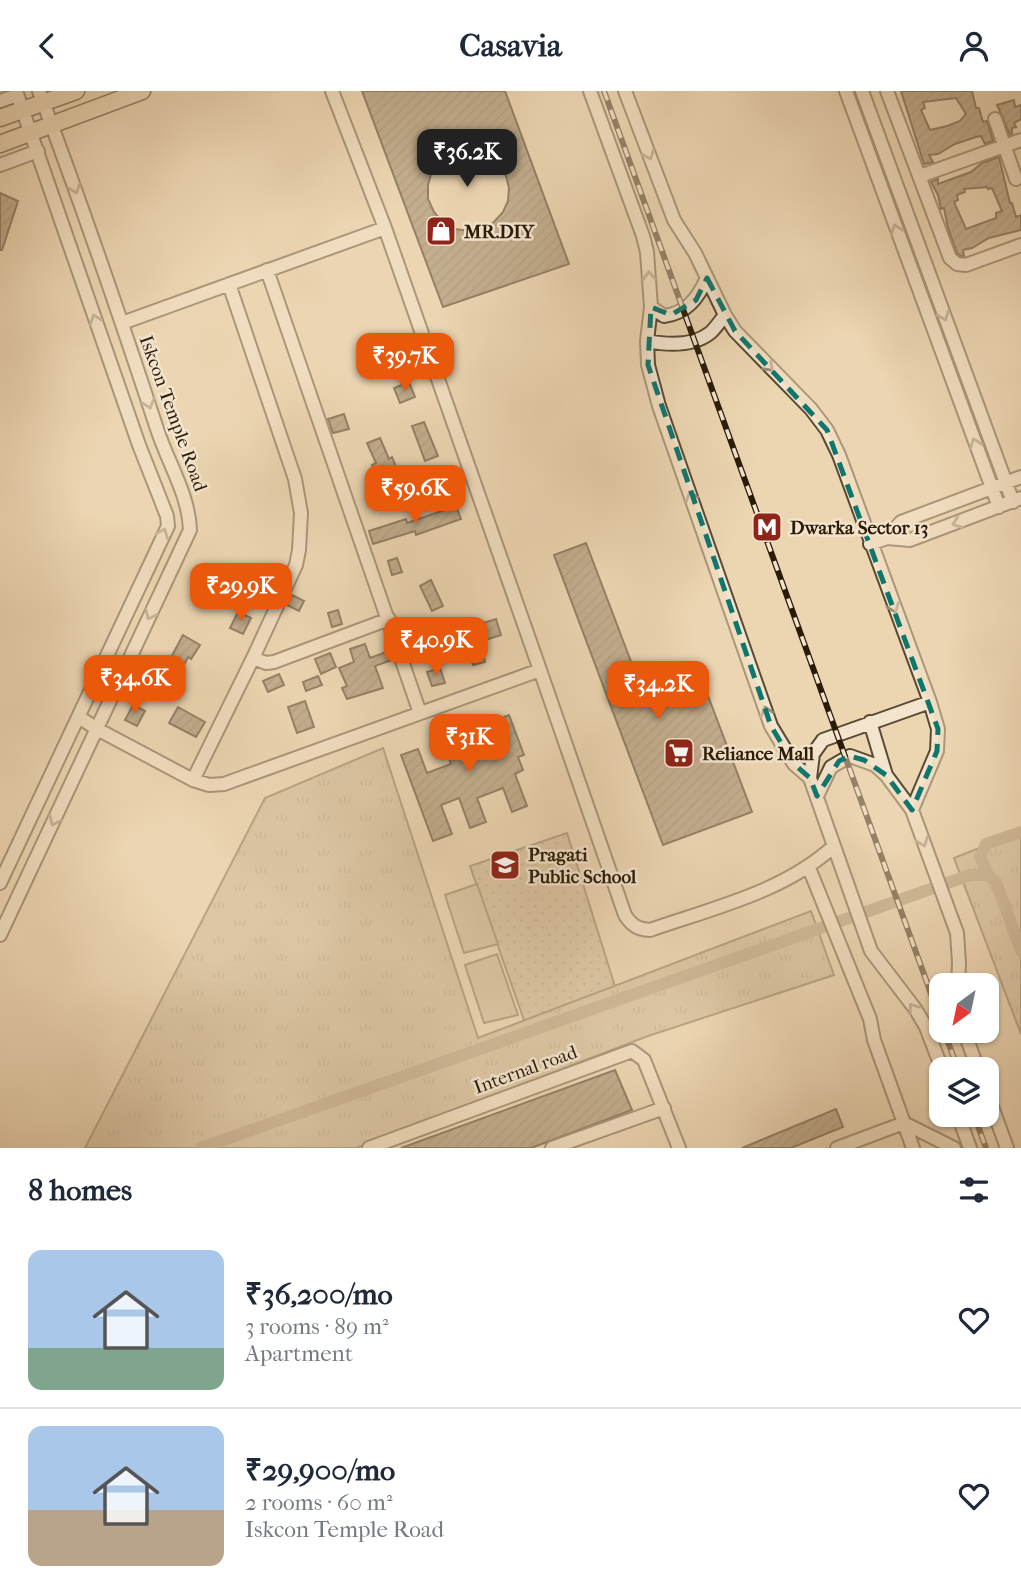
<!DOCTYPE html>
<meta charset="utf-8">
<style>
body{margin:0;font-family:"IM FELL French Canon",serif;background:#f2f2f3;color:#1f2937;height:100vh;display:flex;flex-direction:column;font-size:26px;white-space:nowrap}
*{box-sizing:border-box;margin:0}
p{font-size:23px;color:#747a83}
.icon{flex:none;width:38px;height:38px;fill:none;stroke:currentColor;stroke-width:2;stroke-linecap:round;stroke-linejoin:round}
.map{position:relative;height:1057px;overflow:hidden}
.sheet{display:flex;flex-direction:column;background:#fff;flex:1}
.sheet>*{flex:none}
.needle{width:46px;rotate:213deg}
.fabs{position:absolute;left:929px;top:882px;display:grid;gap:14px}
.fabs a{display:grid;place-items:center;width:70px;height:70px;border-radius:14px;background:#fff;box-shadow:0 2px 5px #0004;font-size:35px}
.price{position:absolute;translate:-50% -60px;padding:0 16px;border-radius:14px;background:#ea580c;color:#fff;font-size:23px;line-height:46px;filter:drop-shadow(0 2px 4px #0008)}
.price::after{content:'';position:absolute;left:50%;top:42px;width:21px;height:16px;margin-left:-10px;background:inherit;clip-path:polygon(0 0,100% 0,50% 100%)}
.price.selected{background:#222;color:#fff}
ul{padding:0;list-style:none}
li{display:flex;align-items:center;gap:21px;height:175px;padding:0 28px}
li+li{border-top:2px solid #e0e1e3}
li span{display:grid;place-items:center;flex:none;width:196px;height:140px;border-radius:14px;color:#555}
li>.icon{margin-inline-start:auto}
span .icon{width:84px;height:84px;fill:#fffc;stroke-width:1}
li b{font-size:30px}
h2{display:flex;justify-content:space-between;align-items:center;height:84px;padding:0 28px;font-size:30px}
header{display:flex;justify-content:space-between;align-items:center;height:91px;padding:0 28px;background:#fff;font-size:32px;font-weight:700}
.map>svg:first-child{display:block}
.grass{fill:url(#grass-dots);stroke:#7a684f;stroke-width:2}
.park{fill:url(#park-tufts);stroke:#7a684f;stroke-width:2}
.garden{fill:#cbb695;stroke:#7a684f;stroke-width:2}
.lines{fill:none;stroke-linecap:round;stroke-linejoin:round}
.canal{stroke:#aa9679;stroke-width:12}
.building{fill:url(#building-hatch);stroke:#2a1b09;stroke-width:2;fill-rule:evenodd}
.minor-casing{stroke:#5a4a33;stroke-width:16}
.major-casing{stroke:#2a1b09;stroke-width:19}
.minor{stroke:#f3e4cd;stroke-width:12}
.major{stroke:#ecd6b2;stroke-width:16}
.rail-casing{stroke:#2a1b09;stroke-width:6}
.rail{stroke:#f3e4cd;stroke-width:3.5;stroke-dasharray:10;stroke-linecap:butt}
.oneway{stroke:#998a75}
.marked{fill:none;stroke:#0f766e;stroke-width:5;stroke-dasharray:14 9;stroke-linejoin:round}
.labels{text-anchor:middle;stroke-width:5;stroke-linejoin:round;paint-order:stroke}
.poi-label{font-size:19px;font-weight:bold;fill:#2a1b09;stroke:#f3e4cd;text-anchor:start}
.street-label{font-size:19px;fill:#2a1b09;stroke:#f3e4cd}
</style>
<header><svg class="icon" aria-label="back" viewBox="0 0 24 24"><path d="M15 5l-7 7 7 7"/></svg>Casavia<svg class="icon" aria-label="person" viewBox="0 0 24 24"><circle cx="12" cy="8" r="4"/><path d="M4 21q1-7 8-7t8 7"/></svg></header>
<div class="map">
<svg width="1021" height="1057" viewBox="0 0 1021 1057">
<defs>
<pattern id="grass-dots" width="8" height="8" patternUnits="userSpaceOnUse" patternTransform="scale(1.75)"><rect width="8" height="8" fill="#cbb695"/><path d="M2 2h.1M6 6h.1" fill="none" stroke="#ae9c7f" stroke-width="1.8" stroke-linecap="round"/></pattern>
<pattern id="park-tufts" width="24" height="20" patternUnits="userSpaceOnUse" patternTransform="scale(1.75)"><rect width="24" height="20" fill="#cbb695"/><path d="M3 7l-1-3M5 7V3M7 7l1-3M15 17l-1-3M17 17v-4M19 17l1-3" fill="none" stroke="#ae9c7f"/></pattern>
<pattern id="building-hatch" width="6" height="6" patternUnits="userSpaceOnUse" patternTransform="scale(1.75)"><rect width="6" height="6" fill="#8f7c61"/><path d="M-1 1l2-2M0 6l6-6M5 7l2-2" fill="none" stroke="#75654e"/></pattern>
</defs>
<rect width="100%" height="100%" fill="#ecd6b2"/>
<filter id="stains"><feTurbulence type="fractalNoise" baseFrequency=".00286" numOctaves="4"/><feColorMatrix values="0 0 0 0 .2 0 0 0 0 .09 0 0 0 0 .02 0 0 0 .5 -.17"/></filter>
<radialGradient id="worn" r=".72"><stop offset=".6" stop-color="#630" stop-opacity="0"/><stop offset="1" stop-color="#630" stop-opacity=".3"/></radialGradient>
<path class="grass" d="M567,742L618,905L525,932L470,775Z"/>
<path class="park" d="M383,657L478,947L811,820L834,884L648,945L356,1057H85L265,707Z
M1021,740V943L954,767Z"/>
<path class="garden" d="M477,793L498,853L464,862L445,804Z
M497,863L518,924L484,932L465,874Z"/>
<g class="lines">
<path class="canal" d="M988,784L980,766L986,753L1021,741
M201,1057L970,784H988L996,791L1021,860"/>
</g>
<path class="building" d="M362,0H505L569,173L443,216ZM466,59L478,60L490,65L500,74L506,85L509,97L508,110L503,121L494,131L485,137L469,140L455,138L443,132L434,121L428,108V94L432,80L441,69L453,62Z
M901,0H972L976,17H979L983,31L987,30L993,50L985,53L981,45L976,46L955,53L938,63L929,64L933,71L924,73ZM956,7L966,23L960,30L947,35L930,39L921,19L925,17L923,11Z
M1014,9L1015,16L1021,14V28L1014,32L1016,36L1012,37V43L1010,44L997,14Z
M999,66L1010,112H1012L1016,126L1021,124V139L989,147L972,157L963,159L964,165H961L957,162L948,137L944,117L941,118L938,104L931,91L938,88V93L971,81L982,72ZM987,96L988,98L992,97L1002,120L996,122V127L966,138L954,111L958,109L957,104L965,101L964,98Z
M0,102L18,110L2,159H0Z
M409,291L415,306L400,312L394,297Z
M344,323L349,338L333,342L328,328Z
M424,331L438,365L425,370L412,335Z
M380,347L389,368L392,366L397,378L376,386L372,374L376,372L367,352Z
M456,415L461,428L416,444L415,440L373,453L369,440L406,428L407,432Z
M586,452L643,602L699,581L752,721L663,754L554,464Z
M397,467L402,481L392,484L388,470Z
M431,489L443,515L432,520L420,495Z
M292,504L304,510L299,520L287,514Z
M338,519L342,533L332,536L328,522Z
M238,521L251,527L243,543L230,537Z
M496,528L501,544L485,549L480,533Z
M183,544L200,554L191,568L188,566L181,580L167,574Z
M365,553L370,567L389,560L392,569L375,575L383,597L347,608L342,597L347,595L339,577L354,571L350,558Z
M482,557L485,571L473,574L469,561Z
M330,562L336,576L321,583L315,568Z
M440,577L445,592L432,595L427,581Z
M279,583L284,594L268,601L263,590Z
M318,585L322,594L306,600L303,591Z
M305,610L314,636L297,642L288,616Z
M133,614L145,620L137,635L125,629Z
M178,616L205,631L196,646L169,632Z
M509,624L524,664L518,666L523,679L515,683L527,715L512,721L503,697L477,707L486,731L470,737L459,707L441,714L452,743L433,750L401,664L418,658L427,682L451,673L442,649Z
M615,979L632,1019L531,1057H401Z
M836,1018L843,1036L791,1057H742Z"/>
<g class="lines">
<g class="minor-casing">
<path id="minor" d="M590,0L643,145L647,161L651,216L647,250L648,274L659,315L771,635L794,673L810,687L871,860L916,919L926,936L942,978
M625,0L674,129L695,162L725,224L735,240L811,318L827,339L839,364L930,611L938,638L937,660L912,719
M846,0L999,416
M862,0L1013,411
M887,0L950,167L957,173L966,174L1021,154
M0,10L17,4
M995,28L1016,88
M0,74L38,60
M920,85L1021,49
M267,179L420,622
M651,216L664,225C687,222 698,207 707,187
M122,232L385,137
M647,250C667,254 692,256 710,242C715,238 720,230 725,224
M887,447L910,449L1021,407
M870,453L887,447L901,431L1021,386
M253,567L266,572L274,571L389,528
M540,579L625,824C632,835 638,838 650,839C713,817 784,801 834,755
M79,626L97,638L193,689L209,694L224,693L540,579L385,137L332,0
M870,631L886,684
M810,687L813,663L823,649L930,611
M193,689L253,567L296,474L299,459L301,422L295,388L229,193
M817,705L831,676L850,665L875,674L886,684L912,719L957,842L959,872L958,894
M809,777L870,928L874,949L913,1057
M0,792L168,435L167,425L139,354L16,0
M0,844L190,439C189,404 168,372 157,338C120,225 81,112 39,0
M964,940L978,978
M987,1002L1007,1057
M958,1024L970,1057
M369,1057L632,960L644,969L679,1057
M552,1057L664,1017
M837,1057L904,1032L954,1057"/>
</g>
<g class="major-casing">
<path id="major" d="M0,27L76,0
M0,53L142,0"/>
</g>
<use href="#minor" class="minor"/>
<use href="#major" class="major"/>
<g class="rail-casing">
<path id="rail" d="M604,0L942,933
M944,940L958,978
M974,1024L986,1057"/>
</g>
<use href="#rail" class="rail"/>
</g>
<defs><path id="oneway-chevron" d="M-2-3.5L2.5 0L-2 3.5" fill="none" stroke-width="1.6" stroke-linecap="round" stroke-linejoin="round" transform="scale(1.75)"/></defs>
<g class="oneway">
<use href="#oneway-chevron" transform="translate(649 64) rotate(69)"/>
<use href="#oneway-chevron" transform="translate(75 98) rotate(71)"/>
<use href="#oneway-chevron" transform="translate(896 138) rotate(-110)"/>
<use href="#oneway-chevron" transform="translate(649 185) rotate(-93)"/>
<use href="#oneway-chevron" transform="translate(944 225) rotate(70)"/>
<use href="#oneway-chevron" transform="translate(95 228) rotate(-109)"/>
<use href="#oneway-chevron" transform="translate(769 276) rotate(46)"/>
<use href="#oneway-chevron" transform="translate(149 313) rotate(72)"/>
<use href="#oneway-chevron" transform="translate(975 352) rotate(-110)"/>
<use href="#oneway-chevron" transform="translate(691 405) rotate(-109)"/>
<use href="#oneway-chevron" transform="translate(957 432) rotate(159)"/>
<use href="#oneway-chevron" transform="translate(163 442) rotate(-69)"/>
<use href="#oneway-chevron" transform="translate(894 517) rotate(69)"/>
<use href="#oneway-chevron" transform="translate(150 524) rotate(115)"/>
<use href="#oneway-chevron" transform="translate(766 620) rotate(-109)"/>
<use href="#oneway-chevron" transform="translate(54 730) rotate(115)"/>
<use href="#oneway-chevron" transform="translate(923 751) rotate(70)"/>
<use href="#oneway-chevron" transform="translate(913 917) rotate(-126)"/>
</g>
<path d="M0 0H1021V1057H0ZM707,187L735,240L827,339L938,638L937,660L912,719L886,684L864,669L850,665L839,670L817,705L810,687L794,673L771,635L648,274L651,216L671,224L696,209Z" fill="#ecd6b2" fill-opacity=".55" fill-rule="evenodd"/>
<path class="marked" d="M707,187L735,240L827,339L938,638L937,660L912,719L886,684L864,669L850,665L839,670L817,705L810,687L794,673L771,635L648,274L651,216L671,224L696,209Z"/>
<defs>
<g id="shop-square" transform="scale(1.575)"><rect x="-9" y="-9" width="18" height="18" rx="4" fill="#8f2418" stroke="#f3e4cd"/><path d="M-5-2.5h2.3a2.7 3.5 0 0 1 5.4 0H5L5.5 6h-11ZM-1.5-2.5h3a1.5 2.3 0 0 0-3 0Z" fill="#fff"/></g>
<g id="metro-square" transform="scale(1.575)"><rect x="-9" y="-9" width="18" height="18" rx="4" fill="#8f2418" stroke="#f3e4cd"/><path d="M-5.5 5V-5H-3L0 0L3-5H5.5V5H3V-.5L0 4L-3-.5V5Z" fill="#fff"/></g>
<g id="supermarket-square" transform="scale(1.575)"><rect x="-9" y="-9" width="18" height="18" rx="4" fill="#8f2418" stroke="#f3e4cd"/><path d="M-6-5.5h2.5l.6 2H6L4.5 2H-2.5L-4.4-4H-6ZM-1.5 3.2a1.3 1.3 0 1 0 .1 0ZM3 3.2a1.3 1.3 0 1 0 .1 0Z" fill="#fff"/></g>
<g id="school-square" transform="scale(1.575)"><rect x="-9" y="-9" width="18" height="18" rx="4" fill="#8f2418" stroke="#f3e4cd"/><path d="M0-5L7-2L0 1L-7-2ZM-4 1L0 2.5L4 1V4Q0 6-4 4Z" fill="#fff"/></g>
</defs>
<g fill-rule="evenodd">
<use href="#shop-square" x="441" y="140"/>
<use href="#metro-square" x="767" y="436"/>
<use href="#supermarket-square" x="679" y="662"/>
<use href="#school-square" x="505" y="774"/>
</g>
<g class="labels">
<g class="poi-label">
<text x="464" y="147">MR.DIY</text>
<text x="790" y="443">Dwarka Sector 13</text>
<text x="702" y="669">Reliance Mall</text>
<text x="528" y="770">Pragati<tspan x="528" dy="22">Public School</tspan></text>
</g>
<g class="street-label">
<text transform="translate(174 322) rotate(70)" y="7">Iskcon Temple Road</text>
<text transform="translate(525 978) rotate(-20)" y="7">Internal road</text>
</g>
</g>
<rect width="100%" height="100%" filter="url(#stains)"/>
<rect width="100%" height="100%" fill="url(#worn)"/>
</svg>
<div class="fabs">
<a><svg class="needle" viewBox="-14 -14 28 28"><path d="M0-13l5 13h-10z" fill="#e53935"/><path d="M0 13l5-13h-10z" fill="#747a83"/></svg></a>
<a><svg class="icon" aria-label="layers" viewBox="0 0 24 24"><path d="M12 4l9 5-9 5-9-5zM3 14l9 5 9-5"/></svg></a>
</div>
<b class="price selected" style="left:467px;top:98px">₹36.2K</b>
<b class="price" style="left:405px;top:302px">₹39.7K</b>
<b class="price" style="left:415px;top:434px">₹59.6K</b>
<b class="price" style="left:241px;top:532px">₹29.9K</b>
<b class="price" style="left:436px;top:586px">₹40.9K</b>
<b class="price" style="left:135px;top:624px">₹34.6K</b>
<b class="price" style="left:658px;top:630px">₹34.2K</b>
<b class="price" style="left:469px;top:683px">₹31K</b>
</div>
<section class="sheet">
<h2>8 homes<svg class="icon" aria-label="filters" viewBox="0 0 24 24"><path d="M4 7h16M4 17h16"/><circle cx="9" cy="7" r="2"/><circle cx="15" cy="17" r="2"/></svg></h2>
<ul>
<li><span style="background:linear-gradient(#a9c7e8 70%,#7fa58c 0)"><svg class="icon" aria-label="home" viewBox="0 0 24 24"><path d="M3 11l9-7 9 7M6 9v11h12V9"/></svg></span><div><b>₹36,200/mo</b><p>3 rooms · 89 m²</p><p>Apartment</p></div><svg class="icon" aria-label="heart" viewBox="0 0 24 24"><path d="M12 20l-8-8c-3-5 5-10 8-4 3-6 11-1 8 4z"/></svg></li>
<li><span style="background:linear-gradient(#a9c7e8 60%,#b9a48a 0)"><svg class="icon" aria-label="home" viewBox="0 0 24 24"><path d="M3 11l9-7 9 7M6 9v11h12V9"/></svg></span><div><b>₹29,900/mo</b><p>2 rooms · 60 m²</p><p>Iskcon Temple Road</p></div><svg class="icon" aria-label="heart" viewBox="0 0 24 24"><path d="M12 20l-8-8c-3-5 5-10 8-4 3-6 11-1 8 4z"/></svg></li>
</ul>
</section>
